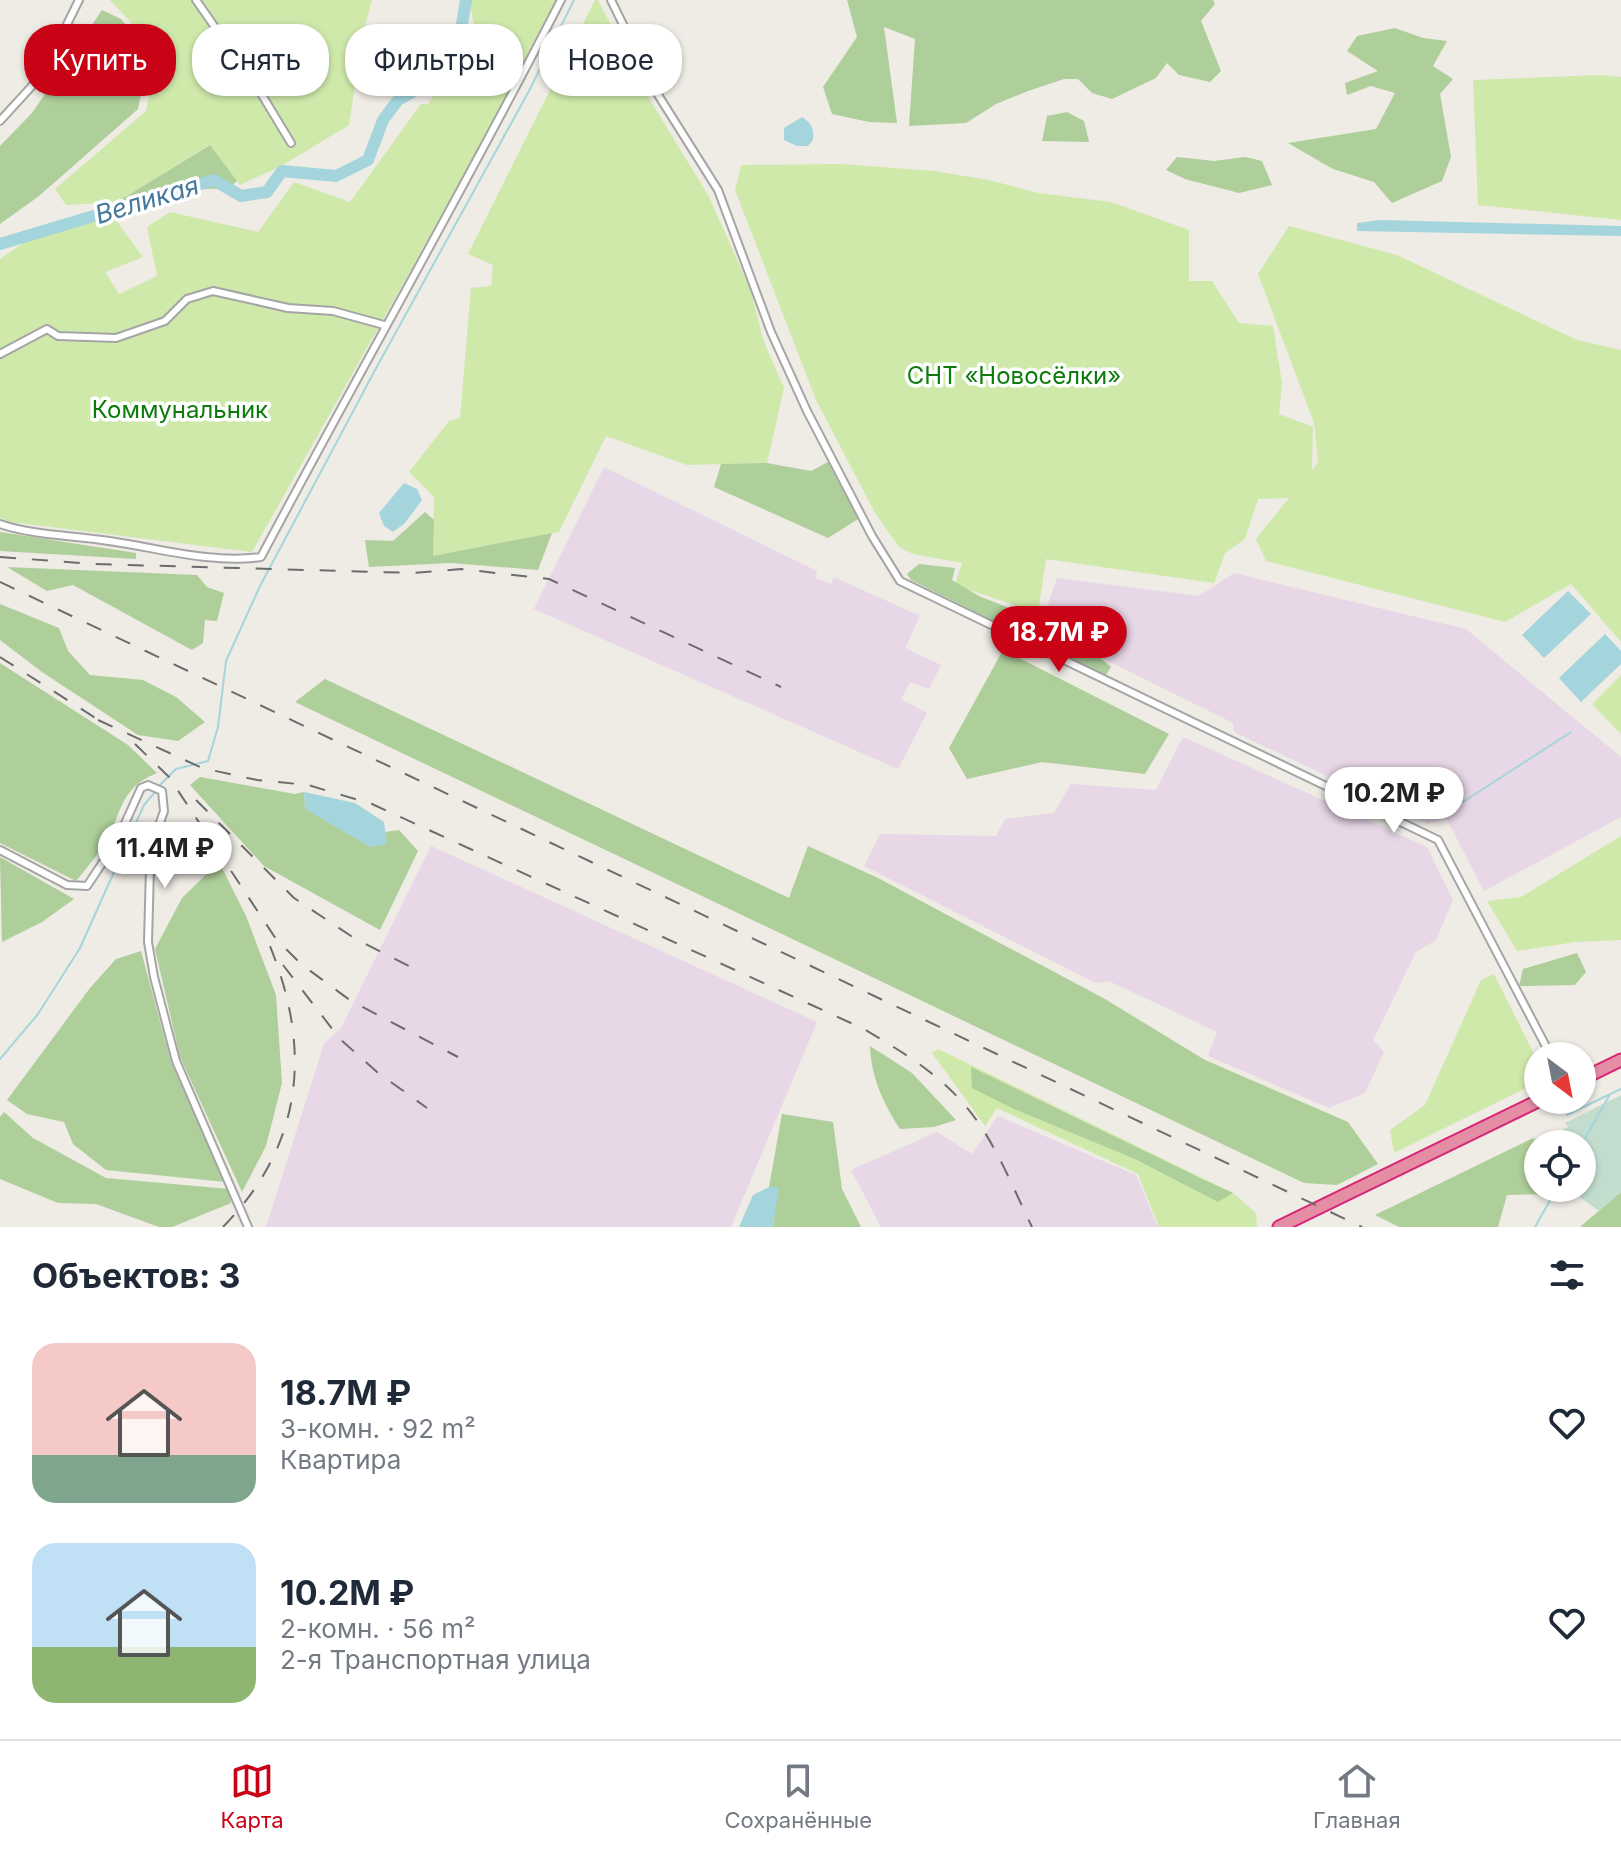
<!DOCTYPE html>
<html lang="ru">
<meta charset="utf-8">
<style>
body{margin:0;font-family:Inter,sans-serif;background:#f6f6f7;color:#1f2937;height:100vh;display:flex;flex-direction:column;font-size:30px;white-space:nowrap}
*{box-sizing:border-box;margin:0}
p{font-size:26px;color:#747a83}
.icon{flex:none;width:44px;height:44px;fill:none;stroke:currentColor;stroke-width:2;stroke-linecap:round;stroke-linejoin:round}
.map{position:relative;height:1227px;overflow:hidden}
.side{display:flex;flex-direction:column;background:#fff;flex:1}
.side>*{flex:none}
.top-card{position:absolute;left:24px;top:24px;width:800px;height:72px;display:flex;gap:16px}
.needle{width:52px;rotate:148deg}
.buttons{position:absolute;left:1524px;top:1042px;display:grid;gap:16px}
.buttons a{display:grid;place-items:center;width:72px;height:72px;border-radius:50%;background:#fff;box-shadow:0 2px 6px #0004;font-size:40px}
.price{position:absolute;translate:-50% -68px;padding:0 18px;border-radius:28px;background:#fff;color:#222;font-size:26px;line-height:52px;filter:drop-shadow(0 2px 4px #0008)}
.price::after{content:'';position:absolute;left:50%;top:48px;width:24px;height:18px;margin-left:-12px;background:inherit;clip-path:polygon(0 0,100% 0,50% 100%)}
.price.on{background:#ca0215;color:#fff}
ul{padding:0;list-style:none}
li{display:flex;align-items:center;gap:24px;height:200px;padding:0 32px}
li span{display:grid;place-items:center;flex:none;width:224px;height:160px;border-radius:24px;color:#555}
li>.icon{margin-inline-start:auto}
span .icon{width:96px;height:96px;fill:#fffc;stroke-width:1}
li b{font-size:34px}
h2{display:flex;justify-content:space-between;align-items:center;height:96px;padding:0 32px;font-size:34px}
.tag{padding:0 28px;border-radius:32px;background:#fff;box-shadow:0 2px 6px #0004;font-size:28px;line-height:72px}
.tag.on{background:#ca0215;color:#fff}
.tab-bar{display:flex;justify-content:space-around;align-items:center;height:112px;border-top:2px solid #e0e1e3;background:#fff;font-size:22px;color:#747a83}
.tab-bar a{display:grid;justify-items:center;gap:4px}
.tab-bar .on{color:#ca0215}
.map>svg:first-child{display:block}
.industrial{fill:#e8d7e7}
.grass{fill:#cfe9ab}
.forest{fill:#aece9a}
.wetland{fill:#c2ddce}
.water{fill:#a5d5dc}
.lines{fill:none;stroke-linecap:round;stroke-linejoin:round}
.stream{stroke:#a5d5dc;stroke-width:2}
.river{stroke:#a5d5dc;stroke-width:12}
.street-casing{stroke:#a5a5a5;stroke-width:10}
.highway-casing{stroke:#d92674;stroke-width:15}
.street{stroke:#fff;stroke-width:6}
.highway{stroke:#e68da6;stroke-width:11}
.rail{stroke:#6c6c6c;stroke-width:2;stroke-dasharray:16 16;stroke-linecap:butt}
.labels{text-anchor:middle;stroke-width:7;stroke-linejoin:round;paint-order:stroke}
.park-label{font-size:24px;fill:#0e7c0d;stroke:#fff}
.water-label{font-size:26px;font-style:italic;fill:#46799d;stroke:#fff}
</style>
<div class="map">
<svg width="1621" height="1227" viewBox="0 0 1621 1227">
<rect width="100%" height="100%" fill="#efebe5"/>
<path class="industrial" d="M604,467L817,571L816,578L831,584L834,577L920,616L905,648L941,665L929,689L910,682L901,699L927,713L898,769L534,609Z
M1234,573L1466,629L1621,757V817L1484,891L1446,818L1428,824L1234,732L1233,723L1040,627L1057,578L1199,596Z
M1183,737L1427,847L1453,900L1436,940L1416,952L1373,1040L1384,1052L1365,1093L1329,1108L1208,1056L1217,1032L1109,981L1096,983L864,866L880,834L996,836L1005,819L1054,813L1071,784L1156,790Z
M431,846L817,1022L731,1227H266L324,1044L341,1028Z
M998,1116L1136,1175L1158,1227H881L851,1170L937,1132L972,1154Z"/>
<path class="grass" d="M110,0H372L363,33L349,125L283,165L240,185L209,145L117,202L66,205L55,189L146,111L156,57L138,30Z
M462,0H558L483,142L252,552L10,522L0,518V259L36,234L112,215L143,257L105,272L119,294L157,276L147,227L170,212L258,232L294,182L350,202L421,104H428L476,35L470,5Z
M595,0H598L647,95L708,195L750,288L764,342L784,388L767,463L687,465L606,436L559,532L433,556L434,497L409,472L449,421L460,418L471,288L491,286L493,265L468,254Z
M1600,75L1621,77V220L1478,205L1473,80Z
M840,164L934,171L989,180L1038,193L1111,202L1189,230V281H1212L1239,323L1273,326L1282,384L1279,414L1313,427L1312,470L1318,462L1314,423L1258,274L1289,226L1397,255L1577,340L1621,350V642L1571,584L1505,622L1266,561L1256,539L1289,498L1258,499L1245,539L1225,553L1214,583L1046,559L1038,613L955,585L962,563L913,554L899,547L875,513L816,400L735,190L741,165Z
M1621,675V734L1592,704Z
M1621,836V940L1575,942L1517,951L1487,901L1521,897Z
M1494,974L1538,1062V1082L1394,1153L1390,1130L1425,1105L1481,980Z
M938,1049L1233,1193L1256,1213L1257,1227H1159L1138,1174L997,1108L985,1126L932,1053Z"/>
<path class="forest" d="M847,0H1213L1215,4L1201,21L1221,71L1210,82L1179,75L1167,63L1156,78L1112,99L1092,93L1078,79H1064L1028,91L996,104L966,123L909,126L915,39L884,27L897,123L869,122L832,114L823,87L857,37Z
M102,10L121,19L149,54L138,109L39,196L0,224V146L32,113Z
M1395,28L1423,38L1447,41L1433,66L1453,79L1440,94L1451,157L1442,181L1392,203L1374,182L1333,169L1288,143L1376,129L1395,93L1371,86L1347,95L1345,83L1378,71L1347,51L1357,36Z
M1067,112L1084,121L1089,142L1042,141L1047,116Z
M210,145L237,181L228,189C190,187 154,194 117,202Z
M1177,157L1214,161L1245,157L1262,161L1272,185L1239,193L1185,179L1166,170Z
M828,462L858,519L828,538L714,487L721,464L767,463L811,471Z
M425,512L434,520L433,556L552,533L538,570L451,563L369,567L365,540L393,541Z
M0,532L136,553V559L0,551Z
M919,564L955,568L952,580L979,596L1024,614L1040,627L1098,656L1111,667L1105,676L911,580L907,574Z
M7,567L197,575L207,587L224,593L217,621L205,620L203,643L192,650L73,585L47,591Z
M0,604L59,628L68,651L90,675L143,680L176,697L205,722L178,741L138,735L42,672L0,640Z
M1003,650L1169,734L1145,774L1042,762L967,779L949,748Z
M0,663L128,745L157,773C116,790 123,816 103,846C95,858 85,870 76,881L0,843Z
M325,679L789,898L808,846L878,878L1105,999L1205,1060L1348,1122L1378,1164L1337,1185L1304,1183L295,702Z
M200,777L295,794L304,792L305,809L386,844L385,832L399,830L418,851L380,930L264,866L190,785Z
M0,857L74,899L42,922L2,942Z
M219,862L246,916L276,995L282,1083L266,1146L242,1192L180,1057L155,949L182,898Z
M141,951L171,1062L226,1182L106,1170L73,1144L64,1122L27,1114L7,1100L90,988L116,959Z
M1577,953L1586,972L1575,985L1519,986L1523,969Z
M870,1046L912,1073L956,1120L934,1127L900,1129C884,1105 871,1077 870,1046Z
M971,1067L1202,1179L1233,1193L1218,1202L1135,1159L1014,1109L972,1088Z
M4,1112L33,1138L106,1178L229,1189L231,1203L172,1227H159L96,1204L58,1203L0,1179V1117Z
M782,1114L833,1122L842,1189L861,1227H773L778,1187H769Z
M1533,1138L1538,1147V1188H1547L1546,1194L1507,1195L1498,1227H1399L1375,1215Z
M1621,1192V1227H1580Z"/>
<path class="wetland" d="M1621,1095V1192L1599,1211L1567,1188H1582V1144H1538V1147L1533,1138L1543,1140L1568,1127L1565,1123Z"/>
<path class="water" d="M802,117C812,123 814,129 813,140L808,146H797L784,140V128Z
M1380,220L1621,226V236L1357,231V223Z
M404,483L417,489L422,500L405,523L393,532L384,526L379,513Z
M1568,591L1591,614L1544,658L1522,635Z
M1605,634L1621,651V664L1581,702L1559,678Z
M304,792L355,803L384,822L387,844L370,847L305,809Z
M769,1187H779L773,1227H739L753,1195Z"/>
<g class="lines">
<path class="stream" d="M160,785L176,769L208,761L218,727L226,661L260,586L374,372L529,91L574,0
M1463,802L1571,732
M0,1059L38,1014L80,948L144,805L155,792
M1567,1115L1621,1089
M1582,1144L1609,1096
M1535,1227L1557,1188"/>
<path class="river" d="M0,244L214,180L241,196L267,192L282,171L336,176L368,160L383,120L398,100L439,77L457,54L466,0"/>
<g class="street-casing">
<path id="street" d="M196,0L262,95L291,143
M611,0L655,90L718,190L771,332L807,411L872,536L900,581L1438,840L1551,1056
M0,121L42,75L79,0
M0,354L47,329L58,336L116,338L165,321L187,299L213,291L288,308L333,311L384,325
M0,524C36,536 72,535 109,541C159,548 211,564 261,557C360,370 465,188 561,0
M0,850L67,885L87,886L117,841L141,788L148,785L162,791L164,811L156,834L150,868L148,942L154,977L176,1061L248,1227"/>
</g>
<g class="highway-casing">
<path id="highway" d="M1582,1079L1621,1060
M1279,1227L1540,1100"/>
</g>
<use href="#street" class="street"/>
<use href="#highway" class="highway"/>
<path class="rail" d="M0,557L94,564L414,573L461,569L549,579L781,687
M0,582L1362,1227
M0,657L108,726
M98,720L202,768L257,780L308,785L372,804L864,1029C899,1050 935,1071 963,1103C994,1138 1012,1186 1032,1227
M135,744L169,777L276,939L301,964L351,1001L458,1057
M196,800L294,898L354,938L409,966
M283,965L340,1039L377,1072L427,1108
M223,1227C308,1140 312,1040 264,932"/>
</g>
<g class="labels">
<g class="park-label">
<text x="1014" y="384">СНТ «Новосёлки»</text>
<text x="180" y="418">Коммунальник</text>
</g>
<g class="water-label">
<text transform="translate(147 200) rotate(-17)" y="9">Великая</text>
</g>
</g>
</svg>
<div class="buttons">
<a><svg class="needle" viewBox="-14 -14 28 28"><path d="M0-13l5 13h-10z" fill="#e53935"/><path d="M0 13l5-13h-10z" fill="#747a83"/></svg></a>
<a><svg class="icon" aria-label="locate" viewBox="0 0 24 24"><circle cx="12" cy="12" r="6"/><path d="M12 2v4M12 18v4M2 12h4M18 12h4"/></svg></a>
</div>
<b class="price on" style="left:1059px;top:674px">18.7M ₽</b>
<b class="price" style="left:1394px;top:835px">10.2M ₽</b>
<b class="price" style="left:165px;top:890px">11.4M ₽</b>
<div class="top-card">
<a class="tag on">Купить</a>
<a class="tag">Снять</a>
<a class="tag">Фильтры</a>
<a class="tag">Новое</a>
</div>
</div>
<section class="side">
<h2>Объектов: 3<svg class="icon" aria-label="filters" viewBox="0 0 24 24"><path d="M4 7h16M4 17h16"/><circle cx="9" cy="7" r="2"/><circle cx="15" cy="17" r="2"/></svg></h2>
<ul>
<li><span style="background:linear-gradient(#f6c9c9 70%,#7fa58c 0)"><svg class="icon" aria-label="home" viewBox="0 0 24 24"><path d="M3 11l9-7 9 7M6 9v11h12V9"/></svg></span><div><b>18.7M ₽</b><p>3-комн. · 92 m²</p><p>Квартира</p></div><svg class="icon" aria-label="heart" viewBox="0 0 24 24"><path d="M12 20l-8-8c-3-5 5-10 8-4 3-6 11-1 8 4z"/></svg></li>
<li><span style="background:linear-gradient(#bfe0f5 65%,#8fb573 0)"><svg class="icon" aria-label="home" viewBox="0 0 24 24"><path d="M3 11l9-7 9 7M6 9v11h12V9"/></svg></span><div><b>10.2M ₽</b><p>2-комн. · 56 m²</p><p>2-я Транспортная улица</p></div><svg class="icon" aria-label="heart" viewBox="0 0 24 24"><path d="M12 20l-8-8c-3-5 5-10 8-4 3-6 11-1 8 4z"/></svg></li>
</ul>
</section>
<nav class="tab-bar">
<a class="on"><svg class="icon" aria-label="map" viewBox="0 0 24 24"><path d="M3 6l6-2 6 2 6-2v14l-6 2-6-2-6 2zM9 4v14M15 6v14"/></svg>Карта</a>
<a><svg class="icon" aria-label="saved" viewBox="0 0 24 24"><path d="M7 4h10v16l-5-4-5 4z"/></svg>Сохранённые</a>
<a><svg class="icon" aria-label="home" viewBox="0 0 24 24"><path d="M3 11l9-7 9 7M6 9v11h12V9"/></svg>Главная</a>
</nav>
